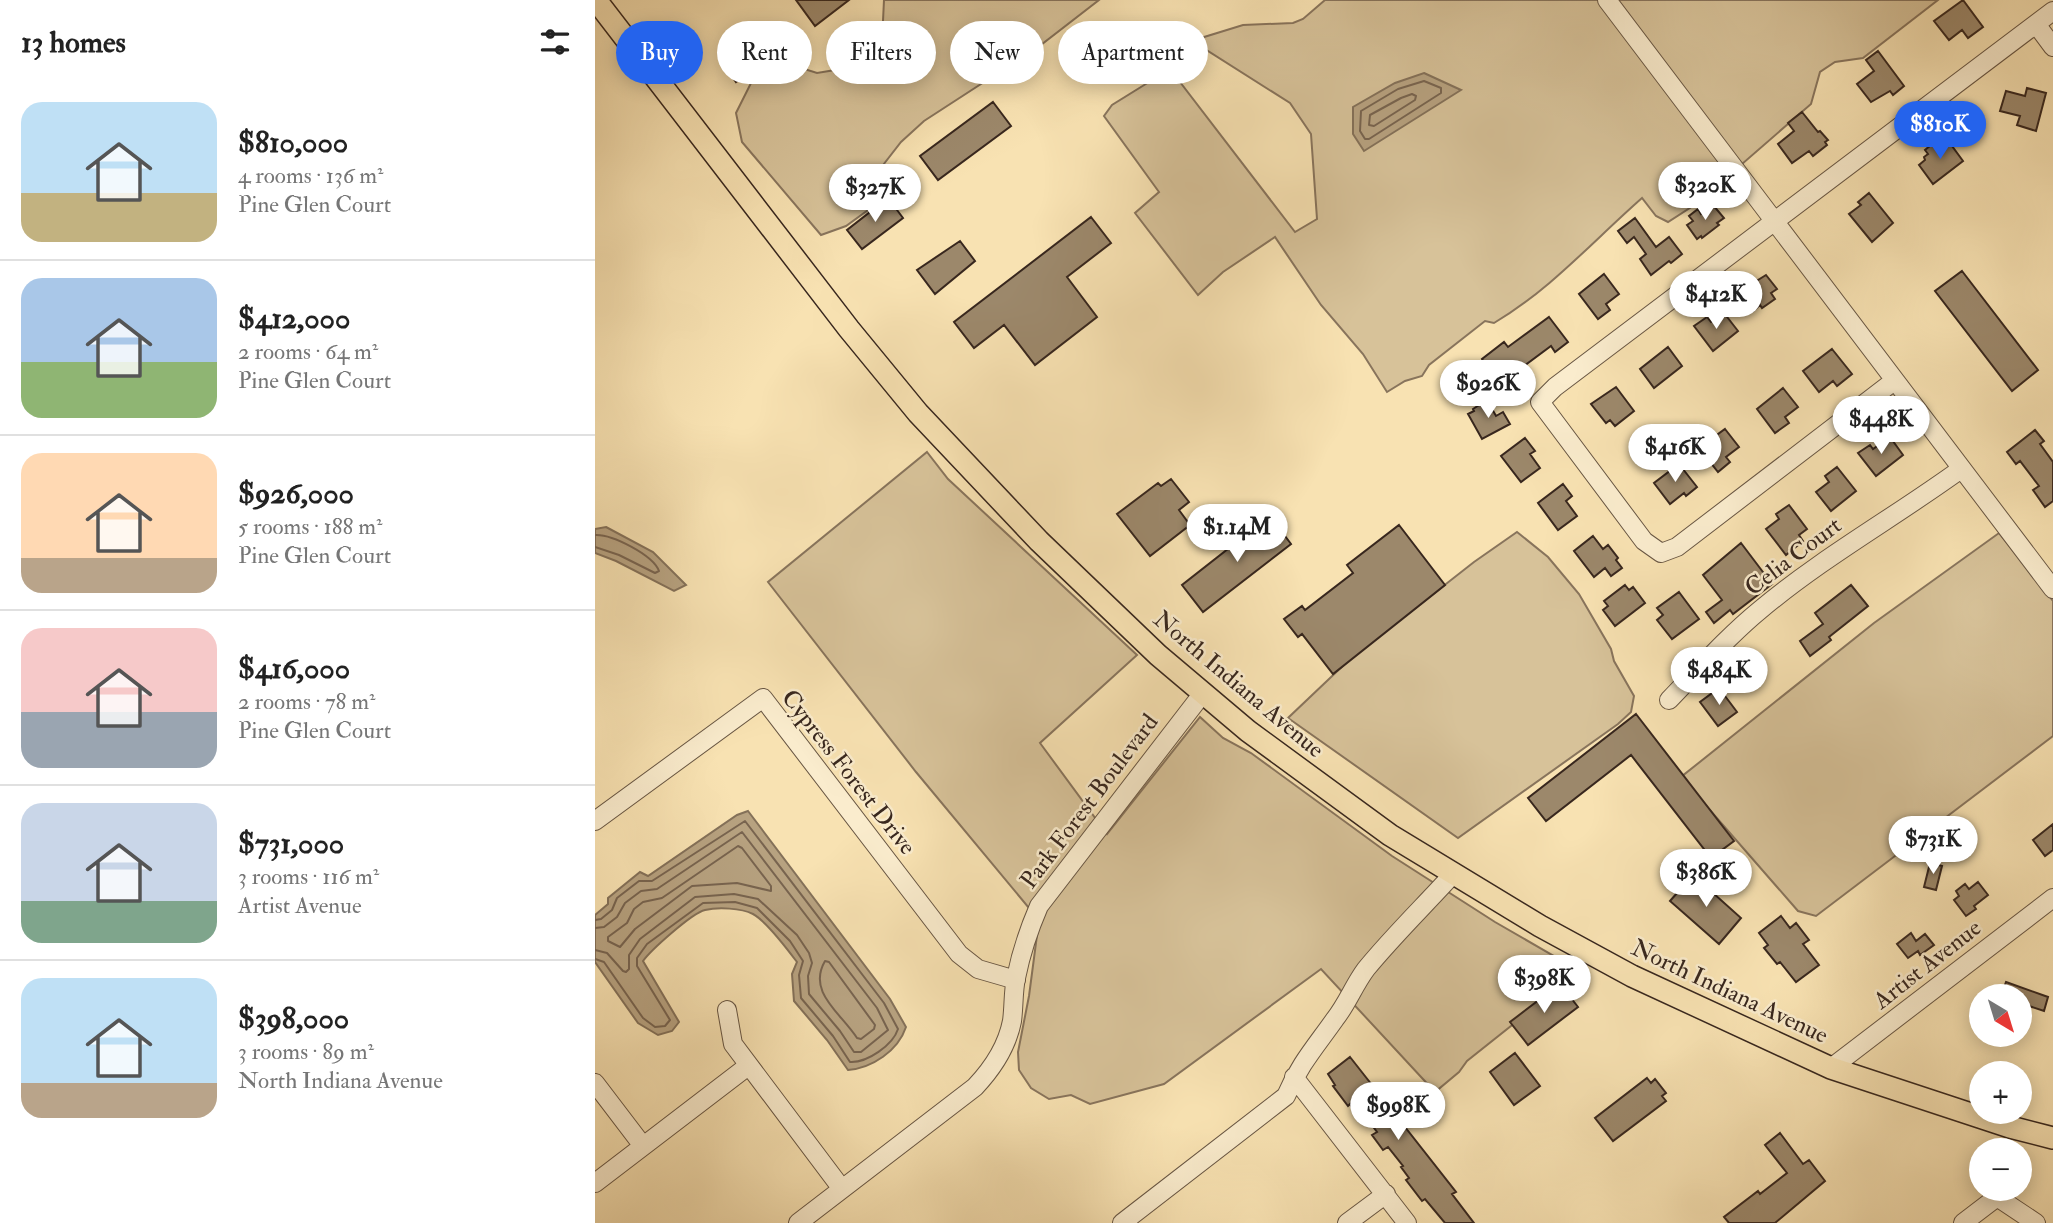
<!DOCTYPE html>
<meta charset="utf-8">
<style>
body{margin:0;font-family:"IM FELL Double Pica",serif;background:#f2f2f2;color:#222;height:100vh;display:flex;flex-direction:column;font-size:26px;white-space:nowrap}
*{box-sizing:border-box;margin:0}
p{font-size:23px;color:#767676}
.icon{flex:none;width:38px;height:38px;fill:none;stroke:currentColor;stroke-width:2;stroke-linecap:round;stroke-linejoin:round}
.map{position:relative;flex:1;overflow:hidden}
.side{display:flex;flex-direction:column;background:#fff;width:595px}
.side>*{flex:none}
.guide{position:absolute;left:21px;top:21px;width:665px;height:63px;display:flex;gap:14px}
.needle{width:46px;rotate:142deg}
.tools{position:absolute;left:1374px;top:984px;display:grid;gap:14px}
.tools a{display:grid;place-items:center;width:63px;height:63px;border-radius:50%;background:#fff;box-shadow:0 4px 18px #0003;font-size:35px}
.price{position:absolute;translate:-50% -60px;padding:0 16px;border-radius:24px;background:#fff;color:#222;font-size:23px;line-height:46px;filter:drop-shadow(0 2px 4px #0008)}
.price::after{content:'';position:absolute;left:50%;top:42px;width:21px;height:16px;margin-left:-10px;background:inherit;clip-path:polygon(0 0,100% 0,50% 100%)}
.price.on{background:#2563eb;color:#fff}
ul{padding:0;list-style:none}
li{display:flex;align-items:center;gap:21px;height:175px;padding:0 21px}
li+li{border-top:2px solid #e0e0e0}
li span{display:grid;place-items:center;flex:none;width:196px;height:140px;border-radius:21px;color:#555}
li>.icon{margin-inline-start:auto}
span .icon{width:84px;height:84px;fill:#fffc;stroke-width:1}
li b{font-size:30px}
h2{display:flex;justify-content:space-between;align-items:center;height:84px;padding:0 21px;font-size:30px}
.chip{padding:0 24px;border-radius:32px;background:#fff;box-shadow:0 4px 18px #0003;font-size:24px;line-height:63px}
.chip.on{background:#2563eb;color:#fff}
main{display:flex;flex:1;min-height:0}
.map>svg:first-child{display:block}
.green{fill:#d7c299;stroke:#88745c;stroke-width:2}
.water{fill:#b7a280;stroke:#847159;stroke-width:2}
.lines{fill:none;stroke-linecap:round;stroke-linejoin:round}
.shore{stroke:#78644f;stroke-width:2}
.building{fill:#9c886b;stroke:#38271e;stroke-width:2}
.minor-casing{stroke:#685643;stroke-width:20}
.major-casing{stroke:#38271e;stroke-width:24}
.minor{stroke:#faeccd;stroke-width:18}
.major{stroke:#f8e2b2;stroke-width:21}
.labels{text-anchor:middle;stroke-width:5;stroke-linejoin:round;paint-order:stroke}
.street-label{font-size:24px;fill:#38271e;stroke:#faeccd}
</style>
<main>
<section class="side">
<h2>13 homes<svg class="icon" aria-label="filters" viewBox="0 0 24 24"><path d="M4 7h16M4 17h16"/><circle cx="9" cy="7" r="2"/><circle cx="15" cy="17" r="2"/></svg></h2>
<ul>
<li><span style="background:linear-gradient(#bfe0f5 65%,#c2b280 0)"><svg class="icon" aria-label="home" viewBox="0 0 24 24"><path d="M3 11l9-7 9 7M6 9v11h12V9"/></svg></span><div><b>$810,000</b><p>4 rooms · 136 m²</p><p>Pine Glen Court</p></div></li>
<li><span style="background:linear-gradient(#a9c7e8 60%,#8fb573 0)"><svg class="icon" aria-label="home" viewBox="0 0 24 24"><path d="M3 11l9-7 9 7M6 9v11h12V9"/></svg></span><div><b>$412,000</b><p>2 rooms · 64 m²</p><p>Pine Glen Court</p></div></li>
<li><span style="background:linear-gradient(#ffd9b3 75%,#b9a48a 0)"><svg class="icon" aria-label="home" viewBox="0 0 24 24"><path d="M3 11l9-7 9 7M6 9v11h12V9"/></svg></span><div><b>$926,000</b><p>5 rooms · 188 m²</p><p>Pine Glen Court</p></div></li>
<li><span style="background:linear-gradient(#f6c9c9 60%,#9aa5b1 0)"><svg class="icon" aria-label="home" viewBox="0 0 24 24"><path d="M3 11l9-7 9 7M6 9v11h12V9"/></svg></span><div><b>$416,000</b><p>2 rooms · 78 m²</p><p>Pine Glen Court</p></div></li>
<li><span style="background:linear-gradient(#c9d6e8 70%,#7fa58c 0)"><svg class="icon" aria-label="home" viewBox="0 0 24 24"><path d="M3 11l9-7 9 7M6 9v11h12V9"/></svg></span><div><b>$731,000</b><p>3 rooms · 116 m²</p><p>Artist Avenue</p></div></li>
<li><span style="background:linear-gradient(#bfe0f5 75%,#b9a48a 0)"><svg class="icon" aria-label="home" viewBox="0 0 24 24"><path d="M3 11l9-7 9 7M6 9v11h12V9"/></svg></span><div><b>$398,000</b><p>3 rooms · 89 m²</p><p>North Indiana Avenue</p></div></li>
</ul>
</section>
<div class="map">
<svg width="1458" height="1223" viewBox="0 0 1458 1223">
<rect width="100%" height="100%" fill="#f8e2b2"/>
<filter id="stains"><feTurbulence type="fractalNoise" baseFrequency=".00286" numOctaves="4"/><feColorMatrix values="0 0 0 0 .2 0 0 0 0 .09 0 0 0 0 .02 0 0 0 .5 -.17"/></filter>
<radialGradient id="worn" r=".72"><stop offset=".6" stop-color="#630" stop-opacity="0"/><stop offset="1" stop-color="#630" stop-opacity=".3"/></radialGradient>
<path class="green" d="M289,0H504L429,58L422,49L389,82L329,121L306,142L285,169L286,186L291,197L251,226L226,235L147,142L141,113L157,81L169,68L200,66L222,73L240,70L277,41L288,21Z
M730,0H1343L1268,58L1240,62L1225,72L1216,104L1101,204L1073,222L1061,216L1047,198C998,241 955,290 899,323L890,321L834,365L827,376L810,381L792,392L768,354L726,305L680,237L628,272L603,295L540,213L564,192L509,116L517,105L575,69L700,232L722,219L716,134L695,103L610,49L606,38L648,25L698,23L708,19Z
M332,452L353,479L542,655L445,743L512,834L605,717L628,738L656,753L797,856L900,922L983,970L975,979L872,1061L864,1072L840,1092L726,969L569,1084L495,1104L476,1095L454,1099L436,1088L424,1070L423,1052L434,996L444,920L321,772L173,582Z
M922,532L953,557L984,594L1016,649L1019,661L1039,696L1036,712L1023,724L863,838L693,718L754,660L879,562Z
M1404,533L1458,601V736L1221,916L1203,911L1086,777L1279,623Z"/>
<path class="water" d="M829,73L866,90L769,151L758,134V107L800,83Z
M11,527L58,552L91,585L79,591L21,561L0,553V529Z
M153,811L295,999L311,1027C303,1051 277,1068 253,1070L232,1040L199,1001L197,974L202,962C193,950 171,921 158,914C146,908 123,907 110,910C97,913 56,950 48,961L84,1022L77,1031L63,1035L43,1023L0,962V915L13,904V898L45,872L53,876L142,815Z"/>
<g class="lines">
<path class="shore" d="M829,81L846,88V93L774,139H770L765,131L766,111L803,89Z
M817,94L821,96L820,100L779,126L774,125L775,115L806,98Z
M0,535C17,534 58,555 64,571L60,573L24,555L0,547
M143,846L147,848L176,886V891L142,883L97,886L40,929L25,947L13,941V937L32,923L39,909L48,902L67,898Z
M0,920L6,919L17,910L22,898L44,881H57L150,821L289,1003L303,1029C298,1045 272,1063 255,1062L238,1036L206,998L204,975L208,961L195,941L162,908L140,902L108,903L52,944L42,958V966L75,1020L70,1026L60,1027L48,1018L9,962L0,959
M0,928L9,927L22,917L30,903L46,891L62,889L147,832L282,1008L293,1030L266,1052H259L245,1031L214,994L213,976L217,963L214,953L202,935L163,899L139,894L100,897L45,939L34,955V969L31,972L28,971L12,953L0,950
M230,961L234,962L280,1025L279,1029L266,1039L262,1038C245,1012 212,992 230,961Z"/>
</g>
<path class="building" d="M201,0H254L220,26Z
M1368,0L1388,27L1373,38L1367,30L1354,40L1339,21Z
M162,36L184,65L166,78L159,69L141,82L131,68L151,52L147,47Z
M1283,51L1309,86L1298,95L1295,91L1276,102L1262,84L1279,71L1271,60Z
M1432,88L1451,93L1441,131L1422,125L1425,116L1405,111L1411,91L1430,96Z
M398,102L416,126L343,180L325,156Z
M1207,112L1223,132L1225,131L1233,140L1230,142L1232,145L1218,156L1214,151L1197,163L1183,144L1199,131L1193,123Z
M1341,141L1346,148L1354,142L1368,161L1338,184L1324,165L1330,160L1329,157L1333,154L1330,150Z
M1274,193L1298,223L1277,242L1254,214L1266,205L1263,202Z
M293,198L308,218L267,249L252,230Z
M1118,205L1129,218L1122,223L1124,225L1107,238L1106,236L1102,239L1092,225L1098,221L1094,216L1103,209L1106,214Z
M496,217L516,243L472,277L502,317L440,365L409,325L379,348L359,322Z
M1040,218L1061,247L1074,237L1087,254L1076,263L1074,261L1056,275L1045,259L1051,254L1039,237L1032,243L1023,231Z
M365,241L380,261L340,294L322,270Z
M1367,271L1443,370L1417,391L1340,291Z
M1009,274L1024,294L1011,304L1015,310L1003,319L984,294Z
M1171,275L1182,289L1176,293L1180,299L1167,308L1165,305L1158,311L1144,292Z
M1129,313L1143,331L1118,351L1099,326L1112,317L1116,322Z
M954,317L973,342L960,352L956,346L918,374L913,367L899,378L887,359L909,342L913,347Z
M1073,347L1087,366L1059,388L1045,369Z
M1237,349L1257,374L1242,386L1238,381L1224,392L1208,371Z
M1021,387L1039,411L1020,426L1015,420L1011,423L996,404Z
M1188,388L1203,407L1190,417L1194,423L1180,433L1162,409Z
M892,400L901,416L908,412L915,424L887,439L873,414L879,411L878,409Z
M1130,429L1144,447L1131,457L1135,462L1123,472L1104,448Z
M1440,430L1449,441L1445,444L1458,462V501L1450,507L1438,490L1444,486L1425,461L1421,464L1412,452Z
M1295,437L1308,455L1281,476L1263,453L1275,445L1278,449Z
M930,438L940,451L935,454L945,468L926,482L906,456Z
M1084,464L1102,487L1091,496L1089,493L1075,504L1059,483Z
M1242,467L1261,491L1236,511L1221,492L1234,482L1230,476Z
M576,479L594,502L584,510L595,525L555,556L522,514L563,483L566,486Z
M968,484L977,496L971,501L982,516L963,530L943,503Z
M1194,505L1212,529L1204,535L1208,541L1191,555L1171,529L1184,519L1181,514Z
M675,516L696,544L608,612L587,585Z
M804,525L850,585L738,674L707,634L703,637L689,619L707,606L710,610L758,573L752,565Z
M998,536L1008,549L1013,545L1023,558L1021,560L1027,568L1016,576L1010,568L999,577L979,551Z
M1146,543L1177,584L1138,614L1135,610L1119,623L1111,612L1127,600L1108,575Z
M1030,585L1034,590L1038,587L1050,603L1020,626L1008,610L1013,606L1009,601Z
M1256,585L1273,606L1234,637L1236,640L1215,656L1205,641L1228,624L1220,613Z
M1084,592L1104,619L1077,639L1062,620L1068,615L1062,608Z
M1124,688L1142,712L1123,726L1105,702Z
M1041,714L1139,841L1116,858L1036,755L951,821L933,798Z
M1458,824V850L1450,856L1438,840Z
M1335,863L1347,866L1341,890L1329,887Z
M1098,875L1146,918L1124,944L1075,901Z
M1383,882L1393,895L1379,906L1381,909L1371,916L1359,900L1364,896L1361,891L1370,884L1374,889Z
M1186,916L1195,928L1201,923L1214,940L1208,944L1224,965L1201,982L1185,962L1182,964L1169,948L1173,945L1164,933Z
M1316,933L1321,941L1330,934L1339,945L1325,955L1323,951L1313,958L1302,944Z
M1411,982L1453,997L1449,1011L1434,1006L1427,1029H1424V996H1406Z
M965,984L983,1007L933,1045L915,1022Z
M920,1053L945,1086L919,1105L895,1072Z
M755,1057L861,1192L857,1194L879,1223H850L830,1199L827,1201L811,1180L814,1178L806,1167L808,1166L793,1147L788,1150L777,1135L782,1132L767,1112L763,1115L755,1104L753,1106L738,1086L740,1085L733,1074Z
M1052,1078L1056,1083L1060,1079L1071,1093L1067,1096L1071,1101L1018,1141L1000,1118Z
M1185,1133L1208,1164L1214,1160L1230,1181L1180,1223H1134L1129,1217L1163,1191L1165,1194L1192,1173L1170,1145Z"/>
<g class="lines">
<g class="minor-casing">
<path id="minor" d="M1012,0L1458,589
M1441,24L1458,47
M1299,381L1082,547L1066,553L1049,541L945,402L960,387L1458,11
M1074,700C1104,669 1132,637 1165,610C1228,557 1300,517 1366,469
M0,821L168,698L364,954L383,969L421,980
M132,1010L138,1044L247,1189
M1236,1068L1458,898
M699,1077L812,1223
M0,1083L48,1146
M0,1183L153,1066
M203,1223L380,1087C398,1068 412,1047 417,1021C419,1007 418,992 421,978C426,953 434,929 444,906L608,693
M527,1223L691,1096C704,1065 721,1046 740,1019C752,1004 759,985 771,969C798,936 829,906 858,874
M752,1223L791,1194
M1368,1223L1402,1197L1441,1223"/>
</g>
<g class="major-casing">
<path id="major" d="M1,0L254,329L323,413L444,541L563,655L653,731L795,835L945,926L1037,976L1236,1068L1415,1127L1458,1138"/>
</g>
<use href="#minor" class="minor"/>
<use href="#major" class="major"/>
</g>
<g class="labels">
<g class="street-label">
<text transform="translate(1198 556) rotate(-37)" y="8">Celia Court</text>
<text transform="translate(644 684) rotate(40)" y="8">North Indiana Avenue</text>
<text transform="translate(254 772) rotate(52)" y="8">Cypress Forest Drive</text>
<text transform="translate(494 801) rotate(-53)" y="8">Park Forest Boulevard</text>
<text transform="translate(1332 964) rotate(-38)" y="8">Artist Avenue</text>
<text transform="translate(1135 991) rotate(25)" y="8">North Indiana Avenue</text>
</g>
</g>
<rect width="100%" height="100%" filter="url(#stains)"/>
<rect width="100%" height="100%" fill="url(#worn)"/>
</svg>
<div class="tools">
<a><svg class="needle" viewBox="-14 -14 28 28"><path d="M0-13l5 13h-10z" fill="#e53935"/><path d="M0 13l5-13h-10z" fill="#767676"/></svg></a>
<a>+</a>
<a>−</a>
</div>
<b class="price on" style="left:1345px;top:161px">$810K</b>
<b class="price" style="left:1110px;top:222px">$320K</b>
<b class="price" style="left:280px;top:224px">$327K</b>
<b class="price" style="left:1121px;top:331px">$412K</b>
<b class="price" style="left:893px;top:420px">$926K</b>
<b class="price" style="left:1286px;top:456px">$448K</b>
<b class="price" style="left:1080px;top:484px">$416K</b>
<b class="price" style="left:642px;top:564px">$1.14M</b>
<b class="price" style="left:1124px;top:707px">$484K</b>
<b class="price" style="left:1338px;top:876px">$731K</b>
<b class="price" style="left:1111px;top:909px">$386K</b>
<b class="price" style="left:949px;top:1015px">$398K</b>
<b class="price" style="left:803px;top:1142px">$998K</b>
<div class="guide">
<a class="chip on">Buy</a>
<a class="chip">Rent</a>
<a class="chip">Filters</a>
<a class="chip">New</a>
<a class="chip">Apartment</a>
</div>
</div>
</main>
